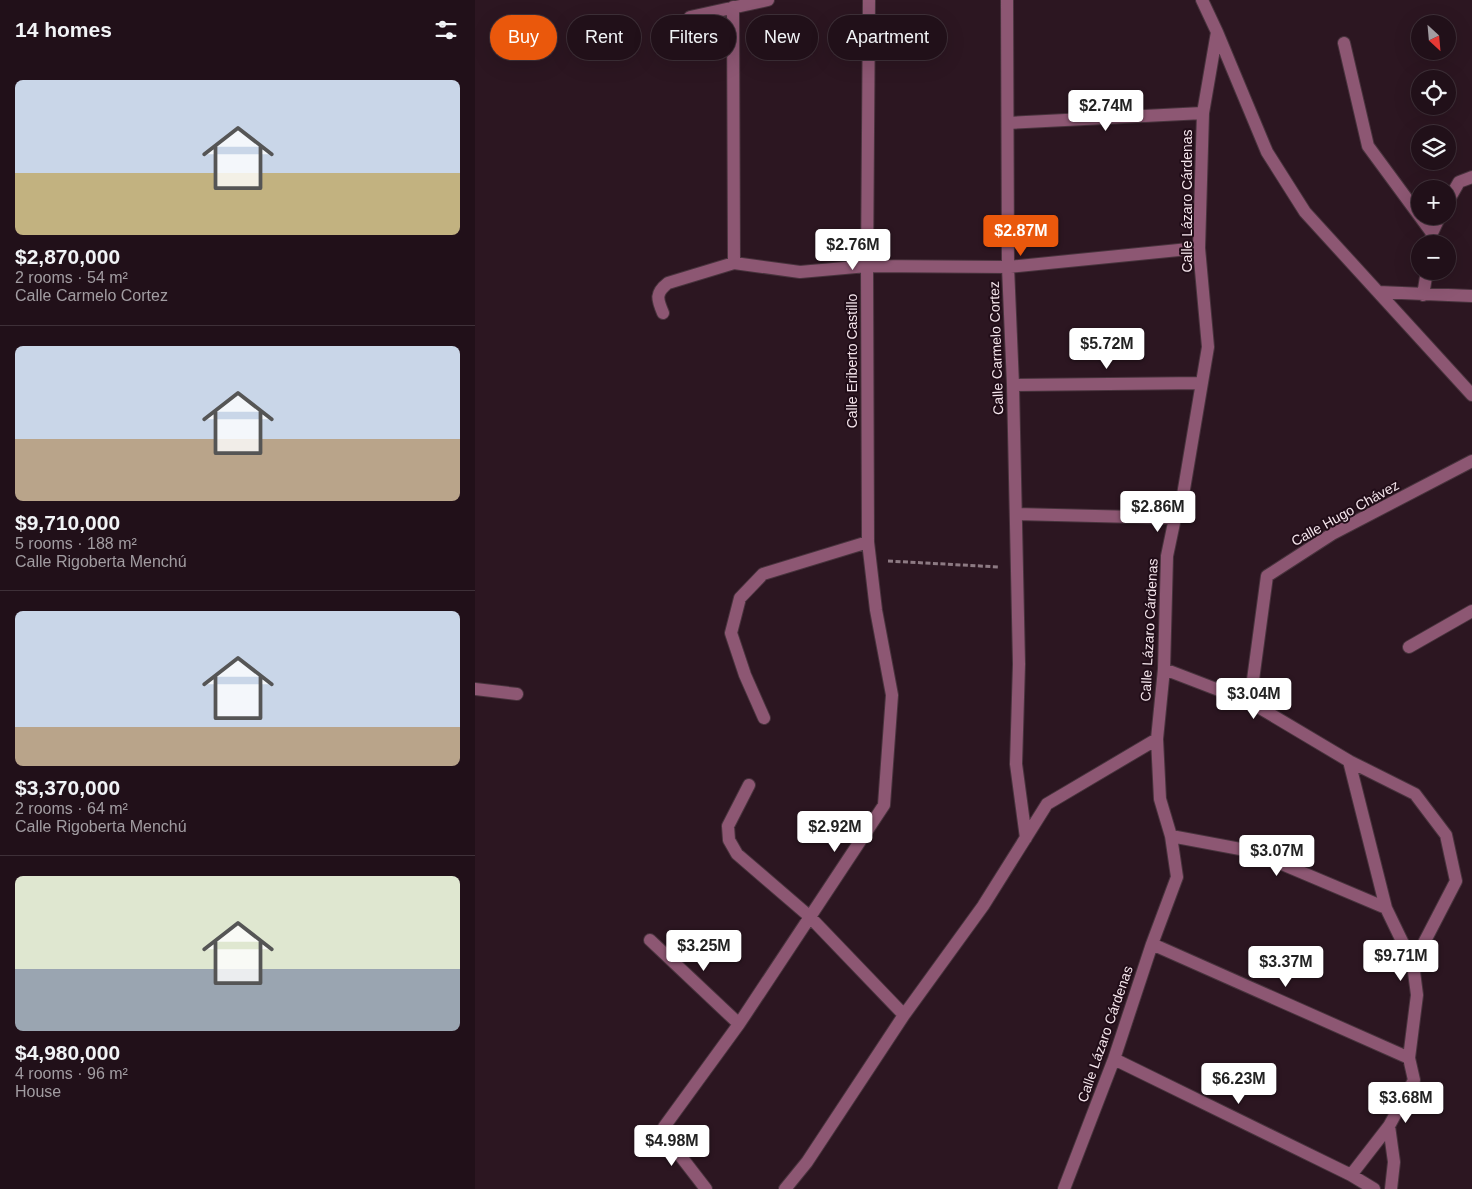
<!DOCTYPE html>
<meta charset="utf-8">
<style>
body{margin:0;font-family:Arial,sans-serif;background:#2d1e26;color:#f1f3f6;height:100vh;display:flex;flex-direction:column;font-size:19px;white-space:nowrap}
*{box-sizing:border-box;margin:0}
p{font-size:16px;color:#a29da2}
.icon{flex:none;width:28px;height:28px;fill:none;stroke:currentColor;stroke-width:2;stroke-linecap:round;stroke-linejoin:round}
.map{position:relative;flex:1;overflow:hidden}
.details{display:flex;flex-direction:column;background:#211019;width:475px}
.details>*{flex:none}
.guide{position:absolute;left:15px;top:15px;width:475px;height:45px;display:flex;gap:10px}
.needle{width:32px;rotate:154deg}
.fabs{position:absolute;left:936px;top:15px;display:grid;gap:10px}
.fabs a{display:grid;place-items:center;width:45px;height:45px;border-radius:50%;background:#211019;box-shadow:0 5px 20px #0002,0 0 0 1px #3e3038;font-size:25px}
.price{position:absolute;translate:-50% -42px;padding:0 11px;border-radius:5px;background:#fff;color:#222;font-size:16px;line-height:32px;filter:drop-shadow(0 1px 2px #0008)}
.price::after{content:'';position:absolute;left:50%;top:30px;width:15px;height:11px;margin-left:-8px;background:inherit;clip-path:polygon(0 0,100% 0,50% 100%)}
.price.on{background:#ea580c;color:#fff}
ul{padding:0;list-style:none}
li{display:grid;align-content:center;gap:10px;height:265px;padding:0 15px}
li+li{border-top:1px solid #3e3038}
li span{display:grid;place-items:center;height:155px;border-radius:8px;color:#555}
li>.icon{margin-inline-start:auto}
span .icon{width:90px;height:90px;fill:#fffc;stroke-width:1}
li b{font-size:21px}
h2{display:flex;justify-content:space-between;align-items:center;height:60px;padding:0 15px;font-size:21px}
.tag{padding:0 18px;border-radius:22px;background:#211019;box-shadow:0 5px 20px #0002,0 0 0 1px #3e3038;font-size:18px;line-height:45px}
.tag.on{background:#ea580c;color:#fff}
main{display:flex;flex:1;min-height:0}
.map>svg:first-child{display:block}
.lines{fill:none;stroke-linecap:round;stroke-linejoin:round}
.minor-casing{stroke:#48333d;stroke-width:14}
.path{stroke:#8d7a83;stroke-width:3;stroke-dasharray:5 2.5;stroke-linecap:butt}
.minor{stroke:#8d5773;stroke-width:12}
.labels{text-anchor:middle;stroke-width:4;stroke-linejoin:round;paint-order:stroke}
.street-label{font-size:14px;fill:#f5e5ec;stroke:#210d18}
</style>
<main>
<section class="details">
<h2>14 homes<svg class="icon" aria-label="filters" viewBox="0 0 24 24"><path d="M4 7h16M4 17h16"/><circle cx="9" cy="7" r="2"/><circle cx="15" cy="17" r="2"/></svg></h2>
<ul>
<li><span style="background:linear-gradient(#c9d6e8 60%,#c2b280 0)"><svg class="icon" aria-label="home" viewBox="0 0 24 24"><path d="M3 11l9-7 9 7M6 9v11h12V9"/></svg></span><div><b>$2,870,000</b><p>2 rooms · 54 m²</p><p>Calle Carmelo Cortez</p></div></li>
<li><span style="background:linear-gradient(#c9d6e8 60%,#b9a48a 0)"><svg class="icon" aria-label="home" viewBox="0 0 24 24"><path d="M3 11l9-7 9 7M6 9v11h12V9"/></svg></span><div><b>$9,710,000</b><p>5 rooms · 188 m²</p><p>Calle Rigoberta Menchú</p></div></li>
<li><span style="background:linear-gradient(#c9d6e8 75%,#b9a48a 0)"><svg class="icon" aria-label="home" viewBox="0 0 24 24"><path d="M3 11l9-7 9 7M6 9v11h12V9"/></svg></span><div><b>$3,370,000</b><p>2 rooms · 64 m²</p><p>Calle Rigoberta Menchú</p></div></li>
<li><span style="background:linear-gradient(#dfe7d0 60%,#9aa5b1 0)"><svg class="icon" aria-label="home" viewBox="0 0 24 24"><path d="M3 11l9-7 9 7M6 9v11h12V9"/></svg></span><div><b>$4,980,000</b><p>4 rooms · 96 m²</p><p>House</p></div></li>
</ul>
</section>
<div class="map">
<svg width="997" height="1189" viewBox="0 0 997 1189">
<rect width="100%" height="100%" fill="#2c1621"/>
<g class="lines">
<g class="minor-casing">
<path id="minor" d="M532,0L533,267L538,385L544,664L541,764L551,838
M258,7L259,263
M215,17L293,0
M742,32L792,152L830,212L997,395
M869,43L893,146L957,233
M533,123L728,113
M972,203L984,182L997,177
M955,244L957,233L965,216
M903,292L997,296
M948,295L952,271
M188,313C182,299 180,293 193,283L259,263L325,272L392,266L533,267L724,248
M538,385L727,383
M541,514L700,518
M934,647L997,611
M689,669L775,702L874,761L940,794L971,835L981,881L938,964
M0,689L42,694
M775,702L792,576L857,534L997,461
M289,718L270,675L256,633L265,598L288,574L393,542
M874,761L911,908L938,964L942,995L934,1058L939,1080L914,1126L876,1175
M274,785L253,826L254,840L262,854L334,916L429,1015
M696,836L776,851L911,908
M175,940L264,1024
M677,944L934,1058
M639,1059L876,1175L899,1189
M914,1126L919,1162L916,1189
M231,1189L204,1154L189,1127L264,1024L409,805L417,695L401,610L393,542L392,266L394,0
M310,1189L332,1162L429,1015L508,906L572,804L682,739
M589,1189L639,1059L677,944L702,877L696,836L685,799L682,739L689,669L692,556L700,518L708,495L733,347L724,248L728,113L742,32L727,0"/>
</g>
<path class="path" d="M413,561L524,567"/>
<use href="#minor" class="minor"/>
</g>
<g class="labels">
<g class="street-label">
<text transform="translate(712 201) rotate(-90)" y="5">Calle Lázaro Cárdenas</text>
<text transform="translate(521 348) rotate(-92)" y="5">Calle Carmelo Cortez</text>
<text transform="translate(377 361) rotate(-90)" y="5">Calle Eriberto Castillo</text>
<text transform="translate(870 513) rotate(-29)" y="5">Calle Hugo Chávez</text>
<text transform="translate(674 630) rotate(-87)" y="5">Calle Lázaro Cárdenas</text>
<text transform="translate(630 1034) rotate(-71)" y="5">Calle Lázaro Cárdenas</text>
</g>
</g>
</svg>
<div class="fabs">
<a><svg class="needle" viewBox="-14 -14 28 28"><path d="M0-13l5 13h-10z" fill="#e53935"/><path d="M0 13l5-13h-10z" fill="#a29da2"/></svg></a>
<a><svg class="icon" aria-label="locate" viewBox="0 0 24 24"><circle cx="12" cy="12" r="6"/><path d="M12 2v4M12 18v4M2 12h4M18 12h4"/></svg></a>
<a><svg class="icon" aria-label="layers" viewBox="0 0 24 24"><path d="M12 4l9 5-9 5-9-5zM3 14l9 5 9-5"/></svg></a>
<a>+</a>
<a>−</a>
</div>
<b class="price" style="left:631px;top:132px">$2.74M</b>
<b class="price on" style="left:546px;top:257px">$2.87M</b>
<b class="price" style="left:378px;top:271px">$2.76M</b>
<b class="price" style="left:632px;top:370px">$5.72M</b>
<b class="price" style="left:683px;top:533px">$2.86M</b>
<b class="price" style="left:779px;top:720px">$3.04M</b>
<b class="price" style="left:360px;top:853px">$2.92M</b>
<b class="price" style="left:802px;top:877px">$3.07M</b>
<b class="price" style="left:229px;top:972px">$3.25M</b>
<b class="price" style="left:926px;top:982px">$9.71M</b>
<b class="price" style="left:811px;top:988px">$3.37M</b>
<b class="price" style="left:764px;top:1105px">$6.23M</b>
<b class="price" style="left:931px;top:1124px">$3.68M</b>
<b class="price" style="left:197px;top:1167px">$4.98M</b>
<div class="guide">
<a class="tag on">Buy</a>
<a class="tag">Rent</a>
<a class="tag">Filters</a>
<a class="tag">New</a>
<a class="tag">Apartment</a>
</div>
</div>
</main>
